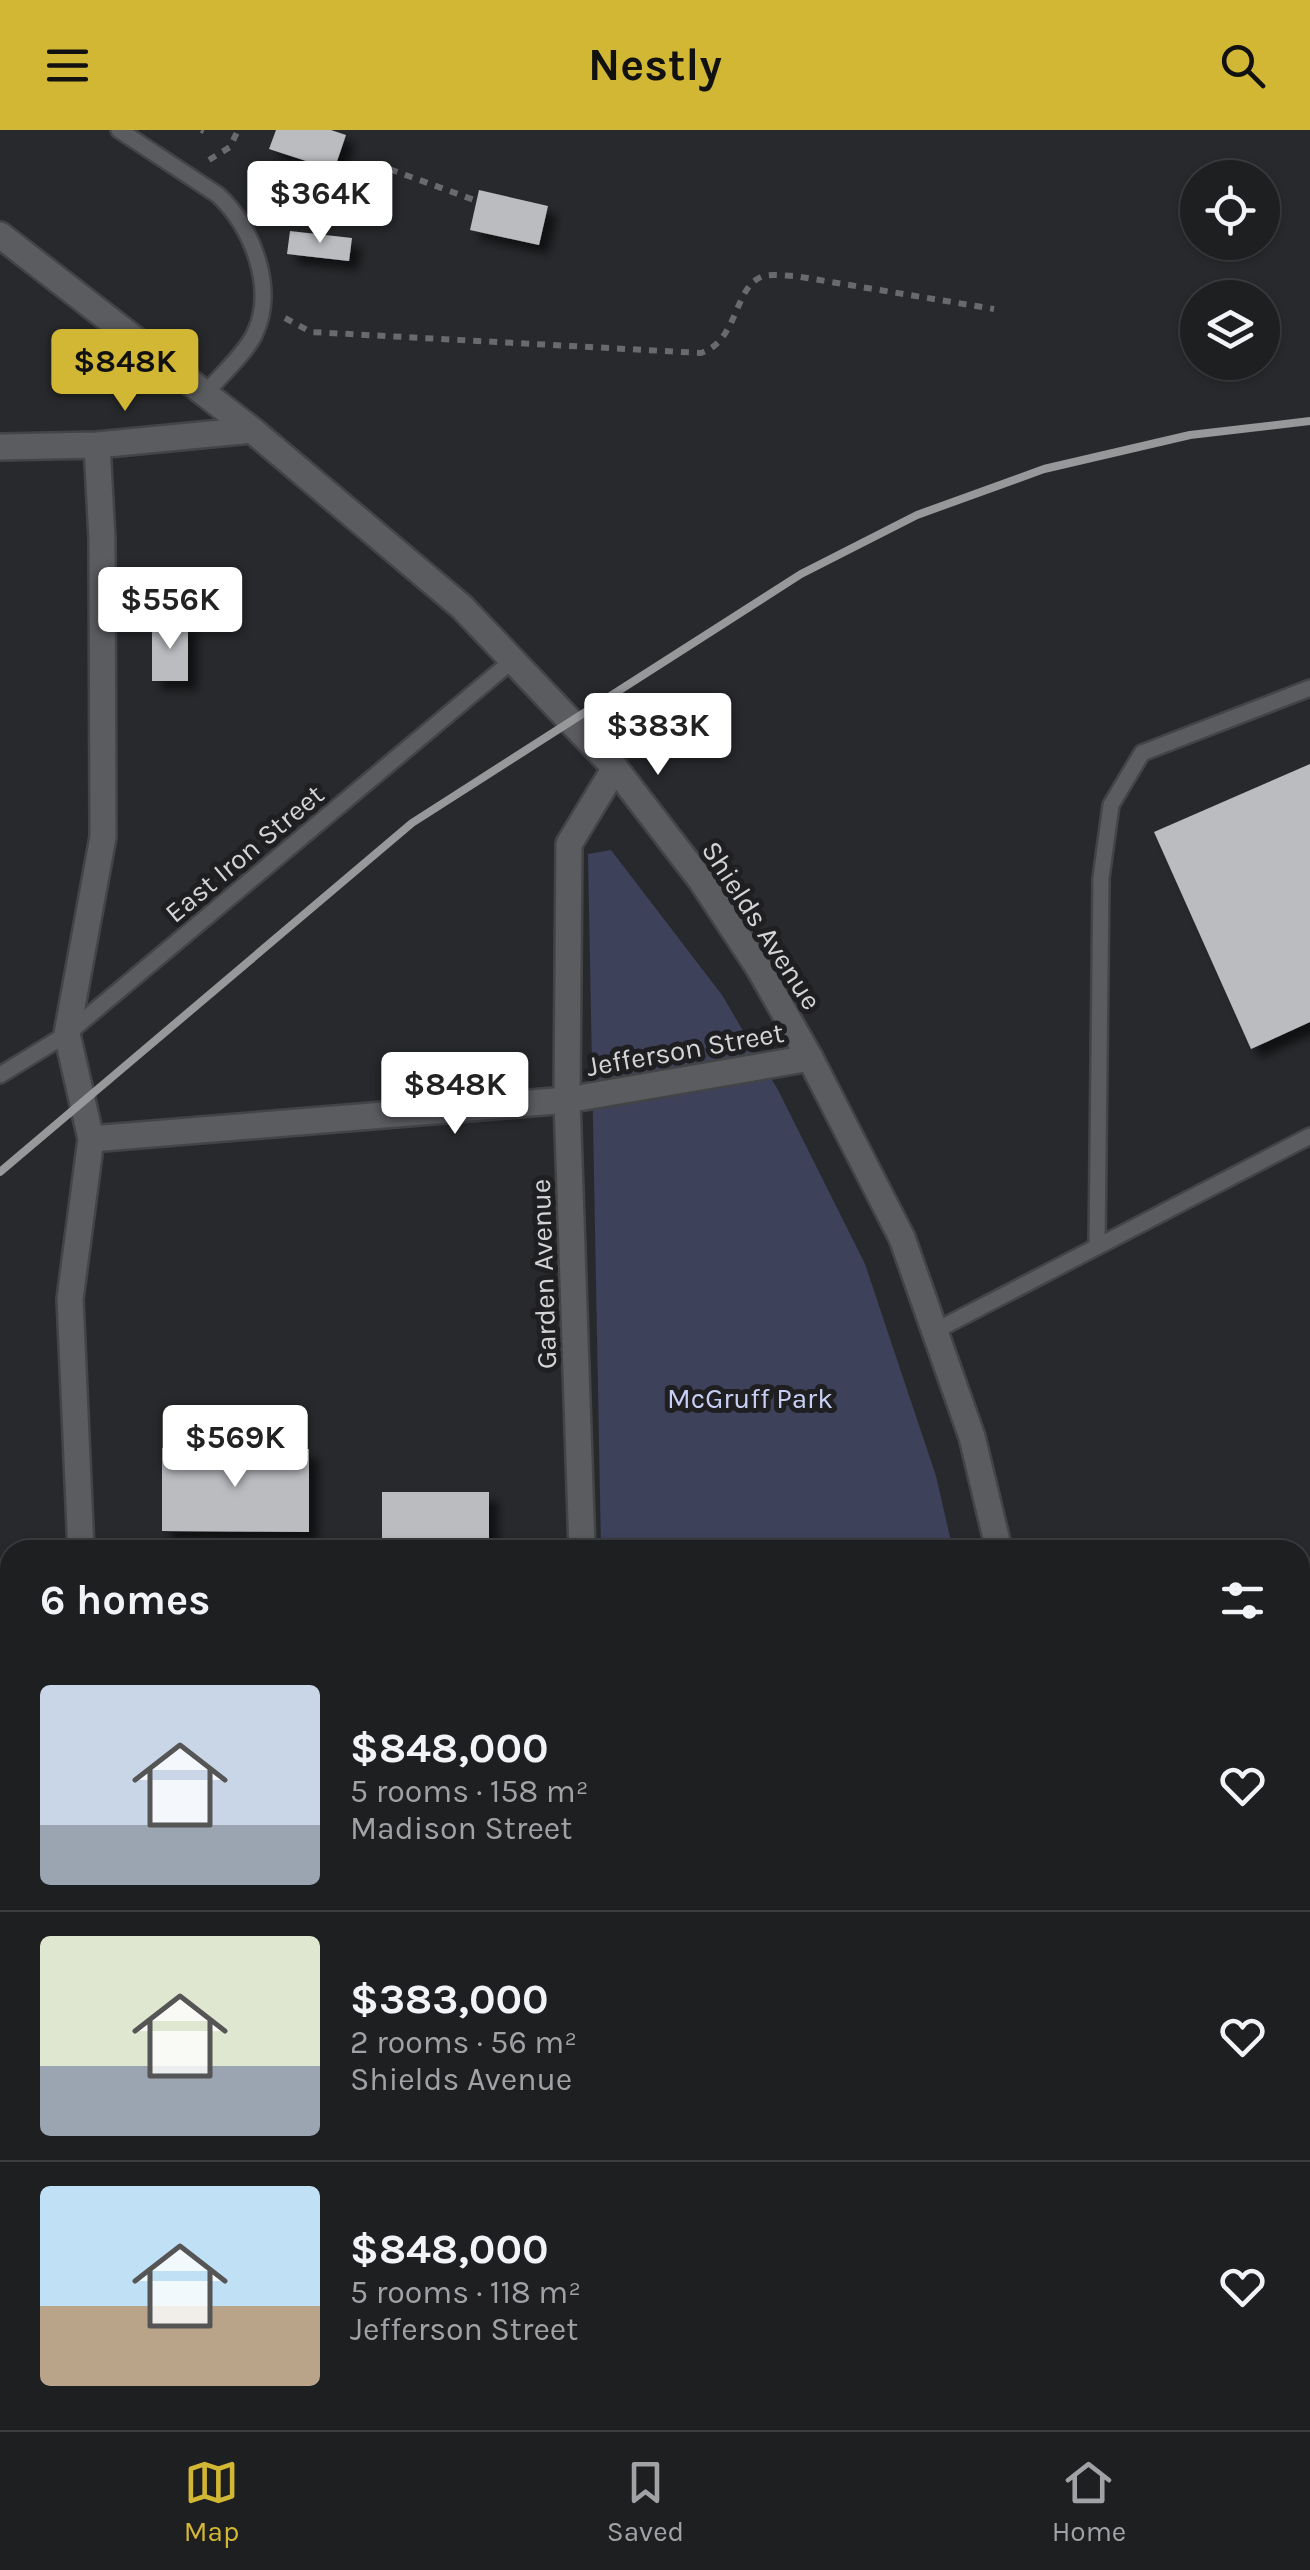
<!DOCTYPE html>
<meta charset="utf-8">
<style>
body{margin:0;font-family:Karla,sans-serif;background:#26272a;color:#f1f3f6;height:100vh;display:flex;flex-direction:column;font-size:38px;white-space:nowrap}
*{box-sizing:border-box;margin:0}
p{font-size:32px;color:#a1a2a5}
.icon{flex:none;width:55px;height:55px;fill:none;stroke:currentColor;stroke-width:2;stroke-linecap:round;stroke-linejoin:round}
.map{position:relative;flex:1;overflow:hidden}
.side{position:absolute;left:0px;top:1410px;width:1310px;height:890px;display:flex;flex-direction:column;background:#1e1f21;border-radius:30px 30px 0 0;box-shadow:0 2px 8px #0004,0 0 0 2px #3c3d3f}
.side>*{flex:none}
.controls{position:absolute;left:1180px;top:30px;display:grid;gap:20px}
.controls a{display:grid;place-items:center;width:100px;height:100px;border-radius:50%;background:#1e1f21;box-shadow:0 2px 8px #0004,0 0 0 2px #3c3d3f;font-size:50px}
.price{position:absolute;translate:-50% -85px;padding:0 22px;border-radius:10px;background:#fff;color:#222;font-size:32px;line-height:65px;filter:drop-shadow(0 2px 5px #0008)}
.price::after{content:'';position:absolute;left:50%;top:60px;width:30px;height:22px;margin-left:-15px;background:inherit;clip-path:polygon(0 0,100% 0,50% 100%)}
.price.on{background:#d2b735;color:#111}
ul{padding:0;list-style:none}
li{display:flex;align-items:center;gap:30px;height:250px;padding:0 40px}
li+li{border-top:2px solid #3c3d3f}
li span{display:grid;place-items:center;flex:none;width:280px;height:200px;border-radius:10px;color:#555}
li>.icon{margin-inline-start:auto}
span .icon{width:120px;height:120px;fill:#fffc;stroke-width:1}
li b{font-size:42px}
h2{display:flex;justify-content:space-between;align-items:center;height:120px;padding:0 40px;font-size:42px}
header{display:flex;justify-content:space-between;align-items:center;height:130px;padding:0 40px;background:#d2b735;color:#111;font-size:45px;font-weight:700}
.tab-bar{display:flex;justify-content:space-around;align-items:center;height:140px;border-top:2px solid #3c3d3f;background:#1e1f21;font-size:28px;color:#a1a2a5}
.tab-bar a{display:grid;justify-items:center;gap:5px}
.tab-bar .on{color:#d2b735}
.map>svg:first-child{display:block}
.green{fill:#3d415a}
.building{fill:#bbbcc0;filter:url(#shadow)}
.lines{fill:none;stroke-linecap:round;stroke-linejoin:round}
.lane-casing{stroke:#434446;stroke-width:20}
.street-casing{stroke:#434446;stroke-width:30}
.secondary-casing{stroke:#434446;stroke-width:30}
.path{stroke:#696a6c;stroke-width:6;stroke-dasharray:8 8;stroke-linecap:butt}
.lane{stroke:#5b5c60;stroke-width:15}
.street{stroke:#5b5c60;stroke-width:25}
.secondary{stroke:#5b5c60;stroke-width:25}
.rail{stroke:#97989a;stroke-width:8}
.labels{text-anchor:middle;stroke-width:10;stroke-linejoin:round;paint-order:stroke}
.street-label{font-size:28px;fill:#d3d4d6;stroke:#1f1f22}
.park-label{font-size:28px;fill:#c8cff4;stroke:#1f1f22}
</style>
<header><svg class="icon" aria-label="menu" viewBox="0 0 24 24"><path d="M4 6h16M4 12h16M4 18h16"/></svg>Nestly<svg class="icon" aria-label="search" viewBox="0 0 24 24"><circle cx="10" cy="10" r="6"/><path d="M15 15l6 6"/></svg></header>
<div class="map">
<svg width="1310" height="2300" viewBox="0 0 1310 2300">
<defs>
<filter id="shadow"><feDropShadow dx="9" dy="9" stdDeviation="5" flood-color="#0009"/></filter>
</defs>
<rect width="100%" height="100%" fill="#28292c"/>
<path class="green" d="M611,720L722,865L778,960L865,1134L936,1346L953,1420H601L588,724Z
M613,2290H1022V2300H613Z"/>
<path class="building" d="M276,0H331L346,5L334,40L269,19Z
M479,60L548,76L539,115L470,100Z
M290,101L352,108L349,131L287,124Z
M152,492H188V551H152Z
M1310,634V892L1251,919L1154,702Z
M162,1318L309,1319V1402L162,1401Z
M382,1362H489V1418H382Z
M268,2290H334V2300H268Z
M341,2290H540V2298L341,2300Z"/>
<g class="lines">
<g class="lane-casing">
<path id="lane" d="M119,0L218,65C252,96 276,158 255,203C247,222 219,247 205,264
M0,945L67,904L513,530
M1097,1117L1101,748L1111,675L1142,623L1310,558
M935,1201L1310,1006
M1300,2047L1310,2046
M1300,2209L1310,2208
M782,2290V2300"/>
</g>
<g class="street-casing">
<path id="street" d="M0,317L97,315L252,300
M91,1009L567,970L810,928
M81,1420L70,1169L91,1009L67,904L103,707L102,409L97,315
M582,1420L567,970L569,714L615,638
M610,2290L611,2300"/>
</g>
<g class="secondary-casing">
<path id="secondary" d="M0,105L252,300L462,477L615,638L701,750L759,838L810,928L902,1108L972,1307L999,1420
M1068,2290V2300"/>
</g>
<path class="path" d="M201,0L204,1
M209,30L230,17L238,0
M266,35L337,59H345L361,53L370,32L477,71
M285,188L311,202L701,223C738,211 734,158 761,147C770,143 785,146 795,146L994,179"/>
<use href="#lane" class="lane"/>
<use href="#street" class="street"/>
<use href="#secondary" class="secondary"/>
<path class="rail" d="M0,1042L412,693L801,444L917,385L1044,339L1190,305L1310,291"/>
</g>
<g class="labels">
<g class="street-label">
<text transform="translate(244 723) rotate(-40)" y="10">East Iron Street</text>
<text transform="translate(762 795) rotate(57)" y="10">Shields Avenue</text>
<text transform="translate(685 919) rotate(-10)" y="10">Jefferson Street</text>
<text transform="translate(543 1144) rotate(-92)" y="10">Garden Avenue</text>
</g>
<g class="park-label">
<text x="750" y="1278">McGruff Park</text>
</g>
</g>
</svg>
<div class="controls">
<a><svg class="icon" aria-label="locate" viewBox="0 0 24 24"><circle cx="12" cy="12" r="6"/><path d="M12 2v4M12 18v4M2 12h4M18 12h4"/></svg></a>
<a><svg class="icon" aria-label="layers" viewBox="0 0 24 24"><path d="M12 4l9 5-9 5-9-5zM3 14l9 5 9-5"/></svg></a>
</div>
<b class="price" style="left:320px;top:116px">$364K</b>
<b class="price on" style="left:125px;top:284px">$848K</b>
<b class="price" style="left:170px;top:522px">$556K</b>
<b class="price" style="left:658px;top:648px">$383K</b>
<b class="price" style="left:455px;top:1007px">$848K</b>
<b class="price" style="left:235px;top:1360px">$569K</b>
<section class="side">
<h2>6 homes<svg class="icon" aria-label="filters" viewBox="0 0 24 24"><path d="M4 7h16M4 17h16"/><circle cx="9" cy="7" r="2"/><circle cx="15" cy="17" r="2"/></svg></h2>
<ul>
<li><span style="background:linear-gradient(#c9d6e8 70%,#9aa5b1 0)"><svg class="icon" aria-label="home" viewBox="0 0 24 24"><path d="M3 11l9-7 9 7M6 9v11h12V9"/></svg></span><div><b>$848,000</b><p>5 rooms · 158 m²</p><p>Madison Street</p></div><svg class="icon" aria-label="heart" viewBox="0 0 24 24"><path d="M12 20l-8-8c-3-5 5-10 8-4 3-6 11-1 8 4z"/></svg></li>
<li><span style="background:linear-gradient(#dfe7d0 65%,#9aa5b1 0)"><svg class="icon" aria-label="home" viewBox="0 0 24 24"><path d="M3 11l9-7 9 7M6 9v11h12V9"/></svg></span><div><b>$383,000</b><p>2 rooms · 56 m²</p><p>Shields Avenue</p></div><svg class="icon" aria-label="heart" viewBox="0 0 24 24"><path d="M12 20l-8-8c-3-5 5-10 8-4 3-6 11-1 8 4z"/></svg></li>
<li><span style="background:linear-gradient(#bfe0f5 60%,#b9a48a 0)"><svg class="icon" aria-label="home" viewBox="0 0 24 24"><path d="M3 11l9-7 9 7M6 9v11h12V9"/></svg></span><div><b>$848,000</b><p>5 rooms · 118 m²</p><p>Jefferson Street</p></div><svg class="icon" aria-label="heart" viewBox="0 0 24 24"><path d="M12 20l-8-8c-3-5 5-10 8-4 3-6 11-1 8 4z"/></svg></li>
</ul>
</section>
</div>
<nav class="tab-bar">
<a class="on"><svg class="icon" aria-label="map" viewBox="0 0 24 24"><path d="M3 6l6-2 6 2 6-2v14l-6 2-6-2-6 2zM9 4v14M15 6v14"/></svg>Map</a>
<a><svg class="icon" aria-label="saved" viewBox="0 0 24 24"><path d="M7 4h10v16l-5-4-5 4z"/></svg>Saved</a>
<a><svg class="icon" aria-label="home" viewBox="0 0 24 24"><path d="M3 11l9-7 9 7M6 9v11h12V9"/></svg>Home</a>
</nav>
